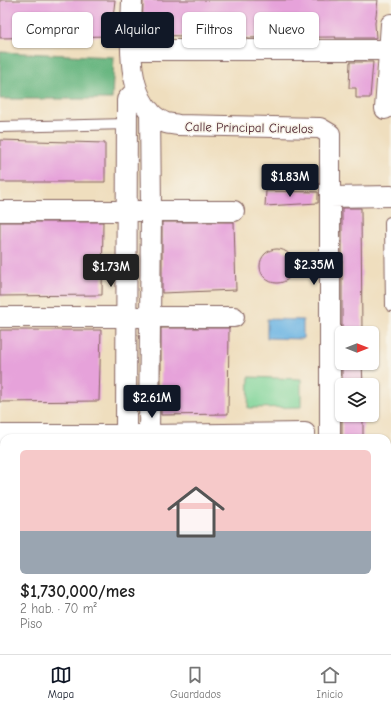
<!DOCTYPE html>
<html lang="es">
<meta charset="utf-8">
<style>
body{margin:0;font-family:"Comic Neue",sans-serif;background:#f6f6f6;color:#222;height:100vh;display:flex;flex-direction:column;font-size:15px;white-space:nowrap}
*{box-sizing:border-box;margin:0}
p{font-size:13px;color:#767676}
.icon{flex:none;width:22px;height:22px;fill:none;stroke:currentColor;stroke-width:2;stroke-linecap:round;stroke-linejoin:round}
.map{position:relative;flex:1;overflow:hidden}
.details{position:absolute;left:0px;top:434px;width:391px;height:220px;display:flex;flex-direction:column;background:#fff;border-radius:12px 12px 0 0;box-shadow:0 1px 3px #0004}
.details>*{flex:none}
.top-card{position:absolute;left:12px;top:12px;width:367px;height:36px;display:flex;gap:8px}
.needle{width:26px;rotate:90deg}
.buttons{position:absolute;left:335px;top:326px;display:grid;gap:8px}
.buttons a{display:grid;place-items:center;width:44px;height:44px;border-radius:6px;background:#fff;box-shadow:0 1px 3px #0004;font-size:20px}
.price{position:absolute;translate:-50% -34px;padding:0 9px;border-radius:4px;background:#111827;color:#fff;font-size:13px;line-height:26px;filter:drop-shadow(0 1px 2px #0008)}
.price::after{content:'';position:absolute;left:50%;top:24px;width:12px;height:9px;margin-left:-6px;background:inherit;clip-path:polygon(0 0,100% 0,50% 100%)}
.price.selected{background:#222;color:#fff}
ul{padding:0;list-style:none}
li{display:grid;align-content:center;gap:8px;height:212px;padding:0 20px}
li+li{border-top:1px solid #e0e0e0}
li span{display:grid;place-items:center;height:124px;border-radius:6px;color:#555}
li>.icon{margin-inline-start:auto}
span .icon{width:72px;height:72px;fill:#fffc;stroke-width:1}
li b{font-size:17px}
.pill{padding:0 14px;border-radius:6px;background:#fff;box-shadow:0 1px 3px #0004;font-size:14px;line-height:36px}
.pill.selected{background:#111827;color:#fff}
.dock{display:flex;justify-content:space-around;align-items:center;height:56px;border-top:1px solid #e0e0e0;background:#fff;font-size:11px;color:#767676}
.dock a{display:grid;justify-items:center;gap:2px}
.dock .selected{color:#111827}
.map>svg:first-child{display:block}
.green{fill:#7fd498;stroke:#647a62}
.forest{fill:#67b680;stroke:#586a56}
.water{fill:#6bb4e3;stroke:#5a6a87}
.building{fill:#e6a2da}
.lines{fill:none;stroke-linecap:round;stroke-linejoin:round}
.service-casing{stroke:#84625e;stroke-width:12}
.minor-casing{stroke:#84625e;stroke-width:22}
.service{stroke:#fff;stroke-width:10}
.minor{stroke:#fff;stroke-width:20}
.labels{text-anchor:middle;stroke-width:3;stroke-linejoin:round;paint-order:stroke}
.street-label{font-size:13px;fill:#4a1f2b;stroke:#f7f3e8}
</style>
<div class="map">
<svg width="391" height="654" viewBox="0 0 391 654">
<rect width="100%" height="100%" fill="#f7f3e8"/>
<filter id="ink" filterUnits="userSpaceOnUse"><feTurbulence type="fractalNoise" baseFrequency=".025" numOctaves="2"/><feDisplacementMap in="SourceGraphic" scale="8" xChannelSelector="R" yChannelSelector="G"/><feConvolveMatrix kernelMatrix="1 2 1 2 8 2 1 2 1" color-interpolation-filters="sRGB"/></filter>
<filter id="wash" filterUnits="userSpaceOnUse"><feTurbulence type="fractalNoise" baseFrequency=".012" numOctaves="4" result="noise"/><feDisplacementMap in="SourceGraphic" scale="16" xChannelSelector="R" yChannelSelector="G"/><feGaussianBlur stdDeviation="0.9" result="paint"/><feColorMatrix in="noise" values="0 0 0 0 0 0 0 0 0 0 0 0 0 0 0 0 0 1.4 0 .05"/><feComposite in="paint" operator="in"/></filter>
<g filter="url(#wash)">
<rect width="100%" height="100%" fill="#efdebe"/>
<path class="green" d="M249,377L301,379V407L248,408Z"/>
<path class="forest" d="M0,52L114,57L112,99H0Z"/>
<path class="water" d="M267,319L303,320V339L267,338Z"/>
<g id="blocks">
<path class="building" d="M0,0H115L111,36L0,38Z
M143,0H378L375,23L376,38H335L336,37L236,38L154,35V38H142Z
M350,62H373L370,98H356V88H349Z
M0,140L105,143V182H0Z
M266,191L318,192V203L265,206Z
M342,208H361L362,333H342Z
M0,222H103L102,295L0,296Z
M162,222H234L236,290L162,293Z
M260 266a17 17 0 1 1 34 0a17 17 0 1 1-34 0Z
M161,328H229L228,414L161,415Z
M0,330H101L99,401L0,402Z
M342,363H362L363,385H342Z
M342,415H363V438H342Z"/>
</g>
</g>
<g filter="url(#ink)">
<use href="#blocks" fill-opacity="0" stroke="#84625e" stroke-width="1"/>
<g class="lines">
<g class="service-casing">
<path id="service" d="M0,127L128,124
M390,222L391,306"/>
</g>
<g class="minor-casing">
<path id="minor" d="M132,0C131,37 123,105 166,123C170,124 174,124 178,125L320,128L330,134V438
M131,50H389
M385,109L391,24
M330,197L391,196
M0,211H234
M0,317H234
M0,435H149L305,433
M126,438L127,100L137,89
M149,438L151,210L150,111
M0,528H4
M0,603H4
M331,650V654
M122,654V650
M148,654V650"/>
</g>
<use href="#service" class="service"/>
<use href="#minor" class="minor"/>
</g>
</g>
<g class="labels">
<g class="street-label">
<text transform="translate(249 127) rotate(1)" y="5">Calle Principal Ciruelos</text>
</g>
</g>
</svg>
<div class="buttons">
<a><svg class="needle" viewBox="-14 -14 28 28"><path d="M0-13l5 13h-10z" fill="#e53935"/><path d="M0 13l5-13h-10z" fill="#767676"/></svg></a>
<a><svg class="icon" aria-label="layers" viewBox="0 0 24 24"><path d="M12 4l9 5-9 5-9-5zM3 14l9 5 9-5"/></svg></a>
</div>
<b class="price" style="left:290px;top:198px">$1.83M</b>
<b class="price" style="left:314px;top:286px">$2.35M</b>
<b class="price selected" style="left:111px;top:288px">$1.73M</b>
<b class="price" style="left:152px;top:419px">$2.61M</b>
<div class="top-card">
<a class="pill">Comprar</a>
<a class="pill selected">Alquilar</a>
<a class="pill">Filtros</a>
<a class="pill">Nuevo</a>
</div>
<section class="details">
<ul>
<li><span style="background:linear-gradient(#f6c9c9 65%,#9aa5b1 0)"><svg class="icon" aria-label="home" viewBox="0 0 24 24"><path d="M3 11l9-7 9 7M6 9v11h12V9"/></svg></span><div><b>$1,730,000/mes</b><p>2 hab. · 70 m²</p><p>Piso</p></div></li>
</ul>
</section>
</div>
<nav class="dock">
<a class="selected"><svg class="icon" aria-label="map" viewBox="0 0 24 24"><path d="M3 6l6-2 6 2 6-2v14l-6 2-6-2-6 2zM9 4v14M15 6v14"/></svg>Mapa</a>
<a><svg class="icon" aria-label="saved" viewBox="0 0 24 24"><path d="M7 4h10v16l-5-4-5 4z"/></svg>Guardados</a>
<a><svg class="icon" aria-label="home" viewBox="0 0 24 24"><path d="M3 11l9-7 9 7M6 9v11h12V9"/></svg>Inicio</a>
</nav>
